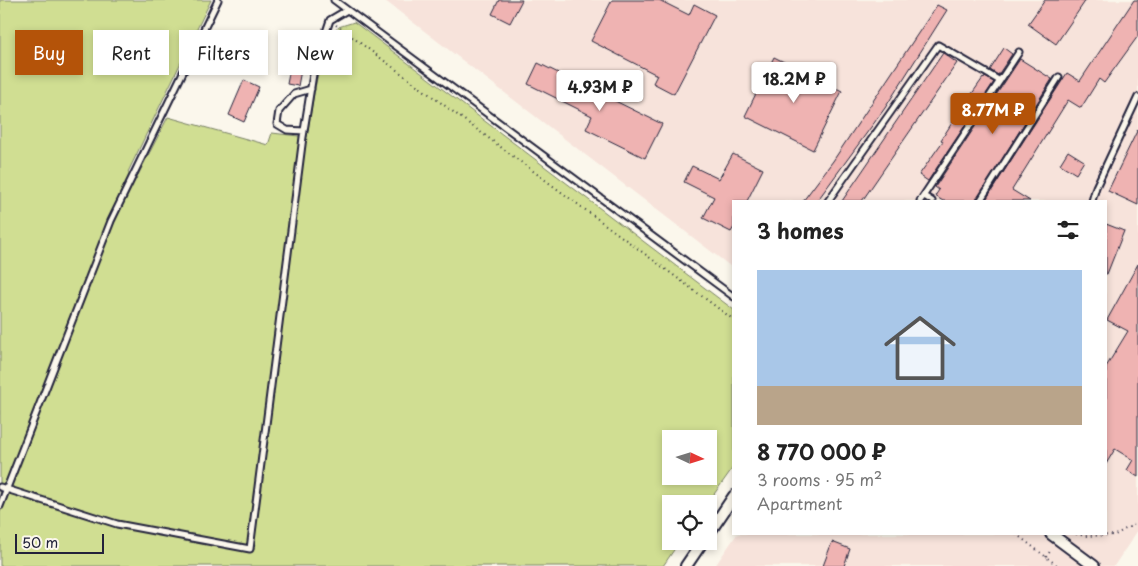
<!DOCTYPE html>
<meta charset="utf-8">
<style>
body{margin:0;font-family:"Playpen Sans",sans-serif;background:#f2f2f2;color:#222;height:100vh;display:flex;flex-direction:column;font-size:19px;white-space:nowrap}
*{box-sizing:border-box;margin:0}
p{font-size:16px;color:#767676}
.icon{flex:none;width:28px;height:28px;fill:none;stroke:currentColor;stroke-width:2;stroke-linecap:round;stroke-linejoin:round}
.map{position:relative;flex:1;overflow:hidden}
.side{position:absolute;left:732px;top:200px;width:375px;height:335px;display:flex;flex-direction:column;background:#fff;border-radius:0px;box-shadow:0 2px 8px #0003}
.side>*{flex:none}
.hud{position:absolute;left:15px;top:30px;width:475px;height:45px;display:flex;gap:10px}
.needle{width:32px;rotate:94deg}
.controls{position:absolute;left:662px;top:430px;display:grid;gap:10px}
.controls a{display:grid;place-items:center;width:55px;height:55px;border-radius:0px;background:#fff;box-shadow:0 2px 8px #0003;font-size:25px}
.scale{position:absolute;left:15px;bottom:12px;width:89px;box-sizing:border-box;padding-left:5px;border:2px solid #22223b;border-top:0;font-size:14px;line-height:18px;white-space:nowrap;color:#22223b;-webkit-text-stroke:4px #fbf7ec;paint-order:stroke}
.price{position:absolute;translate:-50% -42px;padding:0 11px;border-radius:5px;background:#fff;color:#222;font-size:16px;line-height:32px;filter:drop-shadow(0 1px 2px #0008)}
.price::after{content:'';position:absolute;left:50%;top:30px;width:15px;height:11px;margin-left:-8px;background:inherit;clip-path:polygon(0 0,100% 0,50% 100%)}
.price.on{background:#b45309;color:#fff}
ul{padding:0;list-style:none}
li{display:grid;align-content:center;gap:10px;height:265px;padding:0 25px}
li+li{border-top:1px solid #e0e0e0}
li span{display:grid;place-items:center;height:155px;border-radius:0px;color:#555}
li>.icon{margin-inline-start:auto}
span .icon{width:90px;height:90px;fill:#fffc;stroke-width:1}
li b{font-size:21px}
h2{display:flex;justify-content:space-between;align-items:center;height:60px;padding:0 25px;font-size:21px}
.tag{padding:0 18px;border-radius:0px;background:#fff;box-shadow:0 2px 8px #0003;font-size:18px;line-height:45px}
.tag.on{background:#b45309;color:#fff}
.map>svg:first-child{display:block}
.built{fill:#f7e3db}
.green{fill:#d0de92;stroke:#798066;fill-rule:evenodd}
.building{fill:#efb3b2;stroke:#22223b}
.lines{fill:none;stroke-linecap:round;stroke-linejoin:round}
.service-casing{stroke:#22223b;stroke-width:9}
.minor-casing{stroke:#22223b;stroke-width:14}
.path{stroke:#22223b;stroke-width:2;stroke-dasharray:1 4;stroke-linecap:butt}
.service{stroke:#fbf7ec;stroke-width:5}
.minor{stroke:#fbf7ec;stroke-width:10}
</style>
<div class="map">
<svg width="1138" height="566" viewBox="0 0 1138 566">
<rect width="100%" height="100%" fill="#fbf7ec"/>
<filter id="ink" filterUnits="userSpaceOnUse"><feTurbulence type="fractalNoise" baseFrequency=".02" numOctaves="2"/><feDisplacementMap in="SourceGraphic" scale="10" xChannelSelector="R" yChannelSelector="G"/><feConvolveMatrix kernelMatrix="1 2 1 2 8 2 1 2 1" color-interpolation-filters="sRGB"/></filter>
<g filter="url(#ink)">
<path class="built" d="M384,0H1138V530L1114,566H715L737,534H1106V201H734V269Z"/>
<path class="green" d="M0,0H211L128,172L138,175L168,117L268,145L272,133L307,137C311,114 319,40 339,27C343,25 349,24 354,22L734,310V466L707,504H671V541H680L663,566H0ZM671,439H709V476H671Z"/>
<path class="building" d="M499,0H522L510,23L492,14Z
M612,0H659L689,15L694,4L715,15L674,94L653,83L657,75L591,41Z
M1045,0H1086L1056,44L1028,24Z
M1134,0H1138V36L1104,83L1099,79L1081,108L1068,100L1012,190L1030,201H985L1067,73L1080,81Z
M937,5L947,10L885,108L817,201H803L833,161Z
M1004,48L1012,54L998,75L990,70Z
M943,53L957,63L862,201H842Z
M774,57L842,91L813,150L745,116Z
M292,58L310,61L308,71L301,70L298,86L287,84Z
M1020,59L1052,79L976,201H943L935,196L939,190L935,187Z
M538,63L662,124L645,158L586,129L592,116L528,84Z
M985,77L994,82L928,181L919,175L943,141L941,140L957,115L983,78L984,79Z
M244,80L259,87L244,122L229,115Z
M1138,129V205L1108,191Z
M1068,151L1084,161L1076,174L1060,164Z
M733,154L763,169L747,201H734V227L731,232L703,218L714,197L684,182L692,166L719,179Z
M1106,224L1124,231L1107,274H1106Z
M1138,264V477L1127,470L1133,460L1115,449L1106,464V367L1128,331L1107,320Z
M832,542L850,549L844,566H823Z"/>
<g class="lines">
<g class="service-casing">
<path id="service" d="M334,0L734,297
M304,131L287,130L277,124L279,111L294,94L311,89
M924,196L932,201
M828,201L938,45L1000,81
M920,201L1019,52
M980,201L1059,77
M1092,201L1096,187L1138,97
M0,487L117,524L250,549L303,137L314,68L330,20L347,10
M0,506L111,221L218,0"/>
</g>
<g class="minor-casing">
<path id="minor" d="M709,533L734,496
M1051,534L1094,566
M686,566L703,541"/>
</g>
<path class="path" d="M336,25L734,320
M1016,534L1058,566
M1076,534L1085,536L1115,535L1138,522
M1046,557L1052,549"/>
<use href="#service" class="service"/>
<use href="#minor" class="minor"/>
</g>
</g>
</svg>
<div class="controls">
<a><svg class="needle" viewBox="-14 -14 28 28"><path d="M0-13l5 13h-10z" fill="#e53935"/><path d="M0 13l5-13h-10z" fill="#767676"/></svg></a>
<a><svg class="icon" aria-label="locate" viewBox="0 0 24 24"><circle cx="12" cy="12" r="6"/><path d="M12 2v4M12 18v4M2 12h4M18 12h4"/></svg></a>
</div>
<div class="scale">50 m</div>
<b class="price" style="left:794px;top:104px">18.2M ₽</b>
<b class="price" style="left:600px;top:112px">4.93M ₽</b>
<b class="price on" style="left:993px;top:135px">8.77M ₽</b>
<div class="hud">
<a class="tag on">Buy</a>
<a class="tag">Rent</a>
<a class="tag">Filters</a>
<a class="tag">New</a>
</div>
<section class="side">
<h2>3 homes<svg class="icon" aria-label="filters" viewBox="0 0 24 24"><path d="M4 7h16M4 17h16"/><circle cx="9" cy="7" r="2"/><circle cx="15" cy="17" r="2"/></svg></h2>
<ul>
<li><span style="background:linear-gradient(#a9c7e8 75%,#b9a48a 0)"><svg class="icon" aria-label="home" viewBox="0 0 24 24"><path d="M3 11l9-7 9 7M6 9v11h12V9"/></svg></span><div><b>8 770 000 ₽</b><p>3 rooms · 95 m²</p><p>Apartment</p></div></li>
</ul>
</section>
</div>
